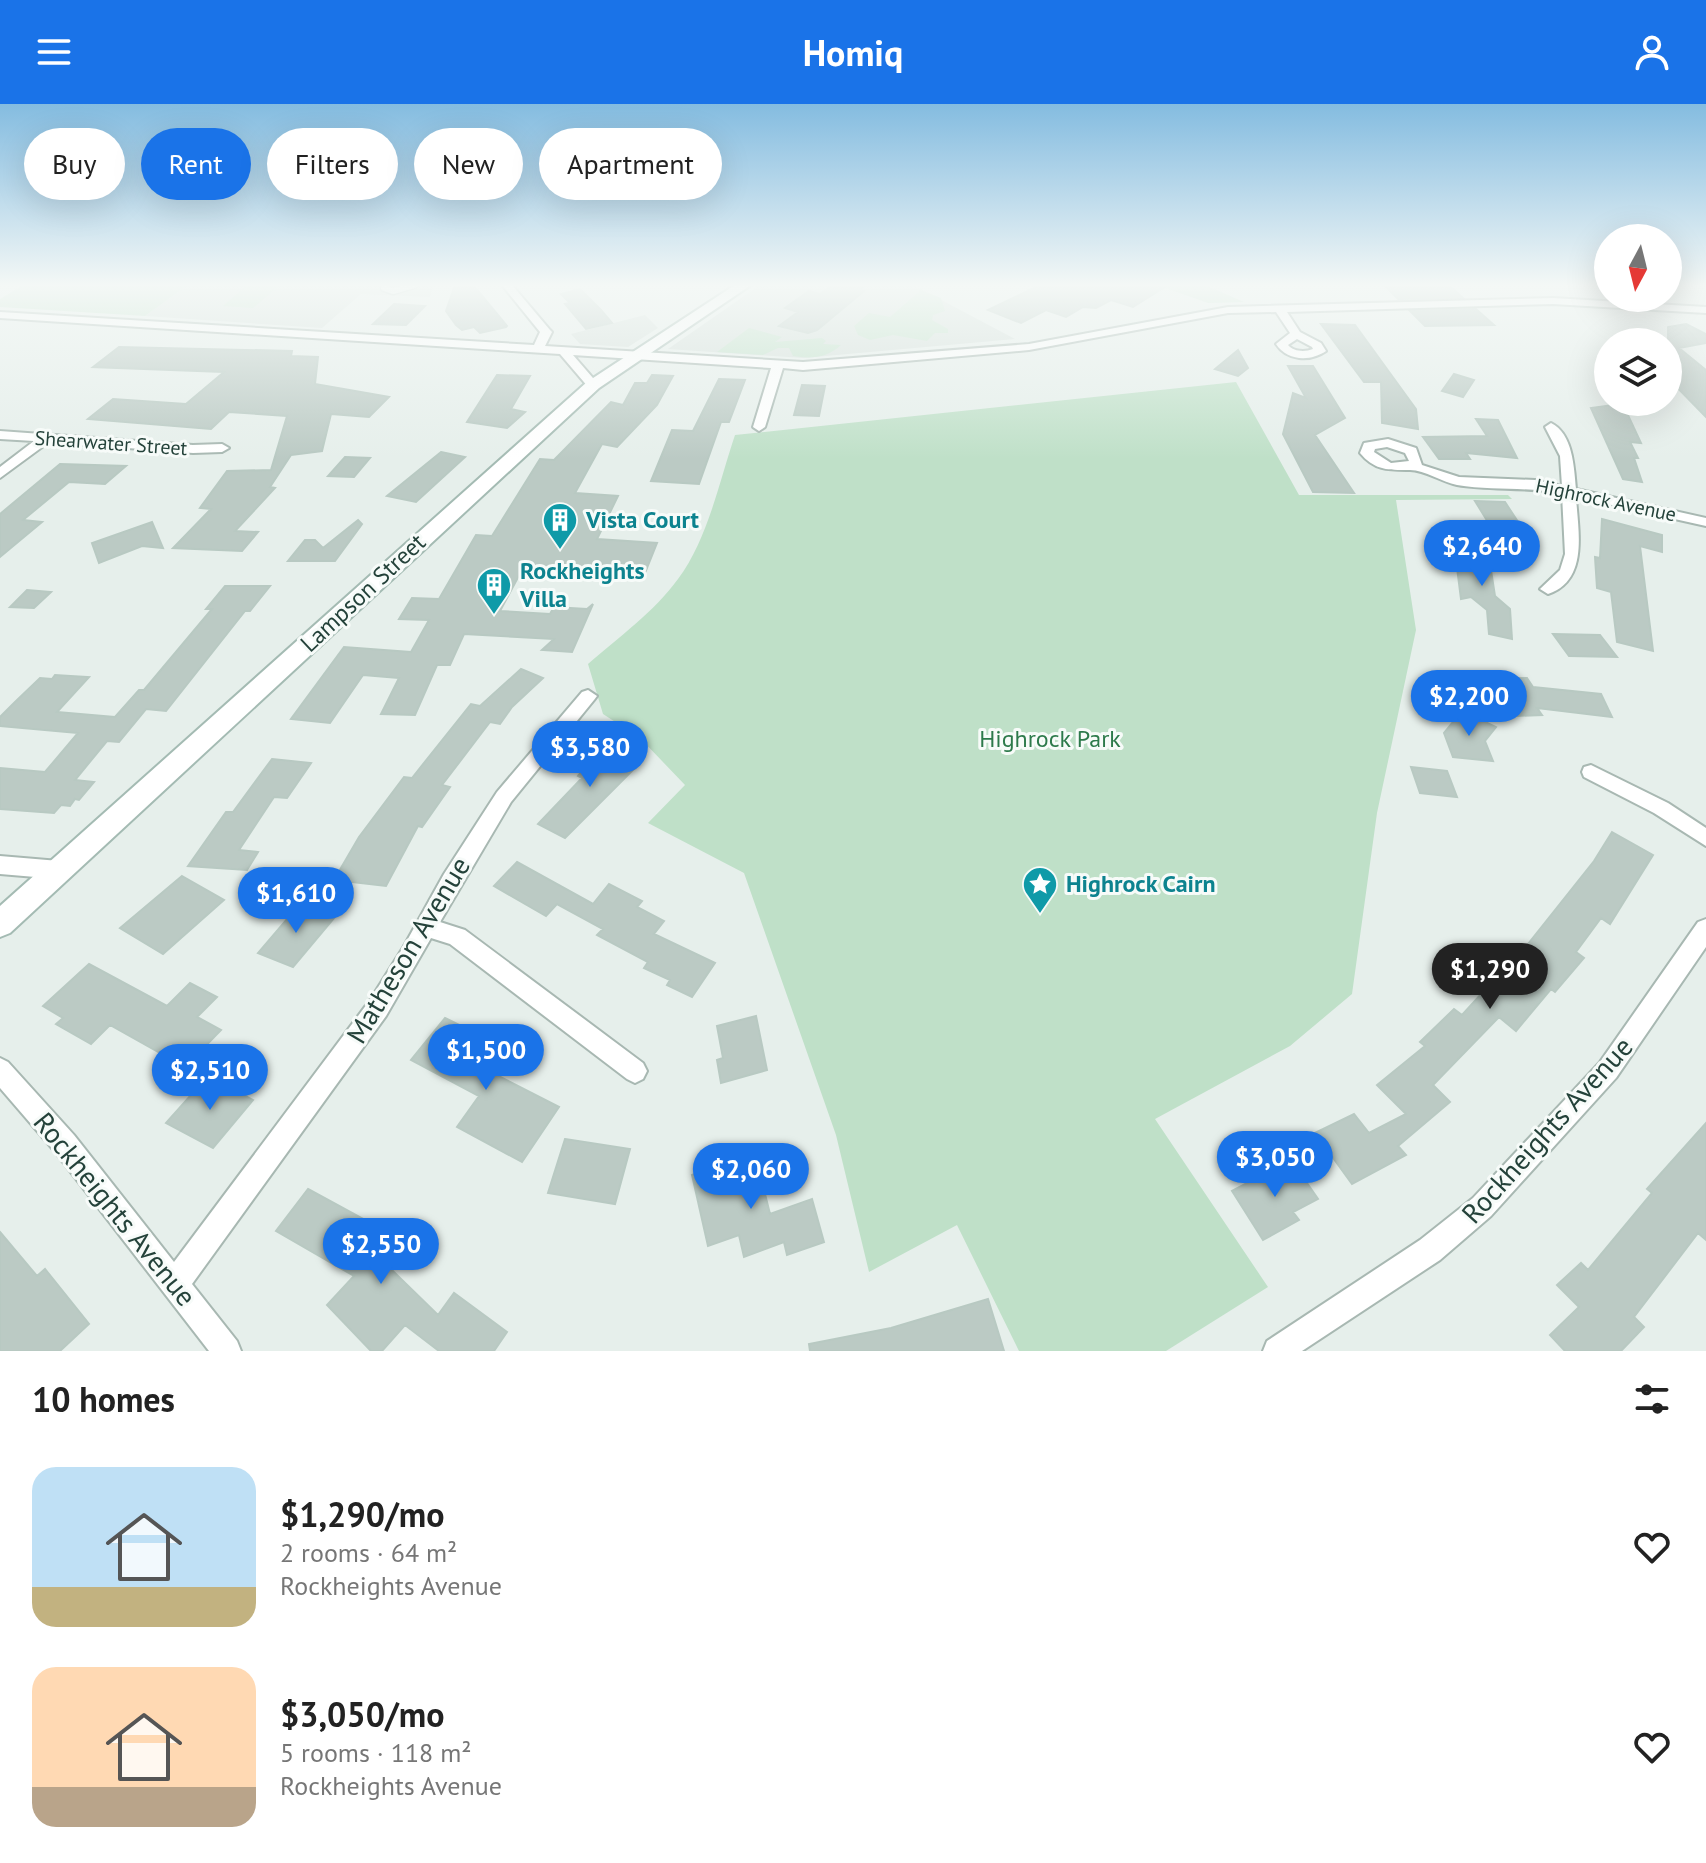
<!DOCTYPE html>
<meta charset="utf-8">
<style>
body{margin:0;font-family:"PT Sans",sans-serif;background:#f6f6f6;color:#222;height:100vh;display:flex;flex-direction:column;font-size:30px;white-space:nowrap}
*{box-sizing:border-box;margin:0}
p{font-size:26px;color:#767676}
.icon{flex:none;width:44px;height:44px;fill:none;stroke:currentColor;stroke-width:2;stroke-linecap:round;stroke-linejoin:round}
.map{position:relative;height:1247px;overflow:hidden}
.drawer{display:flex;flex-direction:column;background:#fff;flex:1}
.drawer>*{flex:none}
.hud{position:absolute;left:24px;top:24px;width:800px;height:72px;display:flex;gap:16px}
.needle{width:52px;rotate:187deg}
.fabs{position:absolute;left:1594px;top:120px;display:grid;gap:16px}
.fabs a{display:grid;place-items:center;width:88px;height:88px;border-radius:50%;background:#fff;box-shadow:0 8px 32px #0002;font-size:40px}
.price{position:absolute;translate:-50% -68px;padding:0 18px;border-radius:28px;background:#1a73e8;color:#fff;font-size:26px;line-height:52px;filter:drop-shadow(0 2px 4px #0008)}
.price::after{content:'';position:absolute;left:50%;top:48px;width:24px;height:18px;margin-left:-12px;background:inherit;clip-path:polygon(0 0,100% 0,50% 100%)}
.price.current{background:#222;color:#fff}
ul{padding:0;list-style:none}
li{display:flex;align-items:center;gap:24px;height:200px;padding:0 32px}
li span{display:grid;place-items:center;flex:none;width:224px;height:160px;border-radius:24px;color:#555}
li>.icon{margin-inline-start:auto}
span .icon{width:96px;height:96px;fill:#fffc;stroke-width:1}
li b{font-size:34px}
h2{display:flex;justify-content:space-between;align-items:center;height:96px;padding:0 32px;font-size:34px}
.chip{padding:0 28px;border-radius:36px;background:#fff;box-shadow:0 8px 32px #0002;font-size:28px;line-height:72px}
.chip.current{background:#1a73e8;color:#fff}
header{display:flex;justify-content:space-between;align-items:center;height:104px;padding:0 32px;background:#1a73e8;color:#fff;font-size:36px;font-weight:700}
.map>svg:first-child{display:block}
.built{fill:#d4dfda}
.green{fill:#bfe0c8}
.building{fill:#bbcac4;stroke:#b8c9c2;stroke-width:2}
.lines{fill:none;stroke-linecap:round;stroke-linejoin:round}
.service-casing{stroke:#a8b8b2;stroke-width:9}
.minor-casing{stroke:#a8b8b2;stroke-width:4}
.secondary-casing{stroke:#a4bbb3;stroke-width:4}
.service{stroke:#fff;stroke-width:6}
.minor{fill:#fff;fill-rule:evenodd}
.secondary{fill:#fff;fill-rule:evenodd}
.labels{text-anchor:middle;stroke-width:6;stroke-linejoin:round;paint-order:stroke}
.far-street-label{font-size:20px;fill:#24423a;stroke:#f7fbf9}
.culture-label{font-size:24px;font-weight:bold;fill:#0d838f;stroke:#f7fbf9;text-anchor:start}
.street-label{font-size:24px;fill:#24423a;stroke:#f7fbf9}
.park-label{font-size:24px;fill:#2d7a4b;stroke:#f7fbf9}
.near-street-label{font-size:28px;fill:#24423a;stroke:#f7fbf9}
</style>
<header><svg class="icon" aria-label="menu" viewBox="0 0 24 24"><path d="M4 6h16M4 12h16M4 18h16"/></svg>Homiq<svg class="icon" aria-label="person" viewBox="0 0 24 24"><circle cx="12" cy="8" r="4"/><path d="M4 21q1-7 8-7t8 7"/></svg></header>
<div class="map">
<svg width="1706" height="1247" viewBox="0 0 1706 1247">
<rect width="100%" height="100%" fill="#e6efeb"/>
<path class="built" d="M188,181H443L433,182L430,193L361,190L322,224L145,212Z
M760,181H913L1015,235L803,254L668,245Z
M645,211L658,224L628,243L580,240L571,230Z"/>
<path class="green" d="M23,181H188L145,212L0,203V195Z
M247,181L278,183L253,204L223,202Z
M1157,181H1205L1244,198L1208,199Z
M921,186L941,194L945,207L933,211L932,216L948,225V229H935L927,237L893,231L870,236L858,231L854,222L869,209L890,213Z
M749,224L782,233L775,238L822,234L826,237L823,240L841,241C827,254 811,255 793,252L789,244H778L763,251L717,248Z
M1236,278L1299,391H1508L1512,395L1396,396L1416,526L1377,709L1352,890L1290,942L1155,1015L1268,1183L1166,1247H1019L957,1121L869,1168L836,1031L744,769L648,719L685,681L640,634L603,610L588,560C619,533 654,508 678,475C708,435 719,378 735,331Z"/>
<path class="building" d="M832,181H867L860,186L864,187L817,226L808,229L779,222L798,208L785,204L809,187L820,190Z
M1040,181H1168L1133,203L1111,196L1096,204L1083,203L1066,213L1046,206L1021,219L988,206Z
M1384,181H1449L1463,194L1398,195Z
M474,182L507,222L506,223L480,229L474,223L462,226L456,221L446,207L454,184Z
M580,185L601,206L612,219L586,225L565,200L570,199L561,190Z
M394,200L425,202L406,221L373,220Z
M1476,205L1494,221L1425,222L1410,207Z
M1321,220L1355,221L1416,305L1418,325L1382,319L1381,278H1364Z
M1686,220L1706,230V239L1679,244L1706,266V313L1668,274V223Z
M119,243L292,247L291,252L318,253L315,280L389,293L369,313L331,310L322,347L291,351L270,383L275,384L235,427L258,428L242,447L173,444L211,405L200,404L227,367L271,366L287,312L229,308L211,325L88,315L113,295L186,300L224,268L93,263Z
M1238,246L1248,264L1238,272L1215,265Z
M1288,262H1313L1345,314L1315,331L1354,389L1313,388L1283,330L1293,289L1306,294Z
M1454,270L1474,276L1463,293L1442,287Z
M497,271L530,272L511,305L525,308L507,324L467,318Z
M652,271L673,272L657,301L617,343L602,340L575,389L618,392L597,435L657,439L645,469L523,464L500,507L550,510L554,503L587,505L593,500L572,548L542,546L554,535L464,530L450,561H437L415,611L381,610L399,574L363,571L330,619L291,615L344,543L411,548L429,516L399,515L412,494L439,495L476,431L492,432L540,355L554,356L611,298L623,301L635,279H647Z
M719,275L745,276L729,318H721L699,380L651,377L672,326L693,327Z
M802,281L825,282L819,312L794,311Z
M1613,301L1627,309L1641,339L1630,338L1638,354H1634L1642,378L1623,375L1591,304Z
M1476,315L1498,316L1517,354L1466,349L1470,355H1439L1423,333L1487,332Z
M441,348L465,353L416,398L387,392Z
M345,353L370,354L354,373L328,372Z
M60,360L126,362L105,380L69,378L23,416L42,418L0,453V410Z
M1475,397L1505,398L1522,424L1491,423Z
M1602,415L1662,431V448L1640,442L1653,547L1617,538L1611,488L1597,484L1595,453L1600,454Z
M358,416L362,420L335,457H288L305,436H315L323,444Z
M152,418L163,444L142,442L99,459L92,439Z
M1454,440L1488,447L1495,492L1510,505L1512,535L1489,530L1487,506L1471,493L1461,495Z
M225,482H270L250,507H245L166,607L146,605L119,638L107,637L75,676L94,678L79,696L75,695L70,702L61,701L54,709L0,705V664L45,668L78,629L0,622V613L15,598L40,574L52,575L55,571L89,573L57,608L115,613L139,586H144L212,505H206Z
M27,486L51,488L34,504L10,503Z
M1553,530L1600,531L1617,553L1569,552Z
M521,565L543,574L512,603L500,620L490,618L442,681L450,683L422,723L418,722L386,782L334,776L359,733L404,673L412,674L471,600L480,602Z
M1527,574L1533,583L1601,590L1612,613L1537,604L1542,611L1516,612L1490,575Z
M1462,607L1496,623L1485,637L1493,657L1453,653L1444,629Z
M607,637L635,646L625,659L636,663L565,734L538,720L582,674L578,672Z
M272,655L311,659L287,694L274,693L239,746L258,748L247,766L188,762L226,708H233Z
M1411,663L1447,667L1457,693L1420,689Z
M1612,728L1653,751L1610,820L1601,814L1576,848L1584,854L1555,888L1551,885L1516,927L1499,913L1433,981L1450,998L1398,1042L1406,1051L1352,1080L1315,1029L1354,1010L1369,1029L1406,1010L1377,981L1425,942L1420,938L1454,905L1462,911L1504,865L1512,870L1535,845L1528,840L1594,757Z
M517,758L593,800L609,780L642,797L637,803L664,817L654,830L715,859L692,893L667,881L670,876L644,864L648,858L597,831L603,825L557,800L546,812L494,782Z
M182,772L224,796L163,850L120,824Z
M300,800L335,813L293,863L258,849Z
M89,860L167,902L190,879L217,893L197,913L221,926L185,963L110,921L91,940L56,920L63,914L43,902Z
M756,912L767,966L721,979L717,956L723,954L717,922Z
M445,914L490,936L473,959L559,1003L522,1058L457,1023L479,992L411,956Z
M208,972L253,996L213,1044L166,1019Z
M1706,1019V1136L1698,1129L1634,1213L1644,1223L1621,1247H1565L1550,1231L1579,1203L1557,1181L1581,1159L1588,1166L1652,1089L1647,1085Z
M565,1035L630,1045L615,1100L548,1089Z
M755,1050L770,1110L812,1095L824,1138L787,1151L784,1138L744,1153L739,1131L708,1142L692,1071Z
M1291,1056L1318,1095L1293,1108L1299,1116L1263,1136L1232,1087Z
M308,1085L369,1118L358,1133L438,1211L454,1189L507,1228L494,1247H439L405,1221L382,1247H371L327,1201L354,1172L276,1127Z
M0,1128L37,1172L45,1165L89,1220L60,1247H0Z
M988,1195L1004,1247H810L809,1240L891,1224Z"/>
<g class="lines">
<g class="service-casing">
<path id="service" d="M387,181L384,184L393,187L414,181"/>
</g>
<g class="minor-casing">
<path id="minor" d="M502,181H512L550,226L552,228L545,242L803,258L1029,240L1228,203L1553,194L1706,203V209L1553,200L1287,208L1300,228L1321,239L1326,247C1310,258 1287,257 1276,240L1290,229L1276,208L1228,209L1029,246L803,266L783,264L765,323L759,327L753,323L771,264L573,251L599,281L593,285L589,284L560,250L0,214V208L534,241L540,228ZM1297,235L1312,243L1313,245C1305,248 1294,248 1288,241Z
M1551,319C1573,330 1574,363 1576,385L1706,414V422L1576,393C1578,427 1589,476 1548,490L1540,485L1560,466L1565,450L1562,390C1527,382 1492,387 1457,381C1442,378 1425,366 1410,366C1389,366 1375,367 1360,349L1364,339L1388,335L1416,344L1422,361L1459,373L1535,376L1562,382L1560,352L1545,323ZM1387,343L1405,349L1409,357L1391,359L1374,348L1375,345Z
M0,327L193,341L222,340L229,344L222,348L193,349L49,338L0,374V363L34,337L0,335Z
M588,586L597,592L594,596L511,698L440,818L465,826L643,959L647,967L643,975L635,979L627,975L450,840L431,834L386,912L192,1180L237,1237L241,1247H209L56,1049L0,984V954L8,958L74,1031L174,1158L370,896L404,842L444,770L497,688L582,588Z
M1591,661L1668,699L1706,724V742L1654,709L1584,673L1582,668L1584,663Z
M0,752L59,757L66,760L69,766L66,772L59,775L0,770Z
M1706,815V843L1616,974L1491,1112L1440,1156L1302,1247H1263L1267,1237L1420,1136L1473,1094L1600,958L1698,818Z"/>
</g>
<g class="secondary-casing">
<path id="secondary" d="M735,181H751L599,284L10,829L0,833V802L587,278Z"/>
</g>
<use href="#service" class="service"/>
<use href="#minor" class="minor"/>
<use href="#secondary" class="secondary"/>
</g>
<linearGradient id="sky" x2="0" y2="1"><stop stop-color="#84bce0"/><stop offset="0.51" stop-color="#f4f8f6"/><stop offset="1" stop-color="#f4f8f6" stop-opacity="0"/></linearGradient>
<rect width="1706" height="355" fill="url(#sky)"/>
<defs>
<g id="building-pin" transform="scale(1.8)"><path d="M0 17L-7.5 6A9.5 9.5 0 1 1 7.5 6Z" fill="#0f9aa8" stroke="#f7fbf9"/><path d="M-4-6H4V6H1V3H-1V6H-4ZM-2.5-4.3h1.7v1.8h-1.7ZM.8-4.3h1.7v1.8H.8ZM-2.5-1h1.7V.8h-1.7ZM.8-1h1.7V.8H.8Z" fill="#fff"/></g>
<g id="sight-pin" transform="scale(1.8)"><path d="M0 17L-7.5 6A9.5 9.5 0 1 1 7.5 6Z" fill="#0f9aa8" stroke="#f7fbf9"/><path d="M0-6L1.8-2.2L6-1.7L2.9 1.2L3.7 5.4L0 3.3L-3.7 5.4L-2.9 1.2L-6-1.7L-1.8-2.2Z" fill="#fff"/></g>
</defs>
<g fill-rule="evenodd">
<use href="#building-pin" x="560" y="416"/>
<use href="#building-pin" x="494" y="481"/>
<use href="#sight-pin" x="1040" y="780"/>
</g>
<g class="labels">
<g class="far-street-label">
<text transform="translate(111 339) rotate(4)" y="7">Shearwater Street</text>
<text transform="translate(1606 396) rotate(12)" y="7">Highrock Avenue</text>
</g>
<g class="culture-label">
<text x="586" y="424">Vista Court</text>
<text x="520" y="475">Rockheights<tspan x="520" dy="28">Villa</tspan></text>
<text x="1066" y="788">Highrock Cairn</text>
</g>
<g class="street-label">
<text transform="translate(363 489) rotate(-43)" y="8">Lampson Street</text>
</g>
<g class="park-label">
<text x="1050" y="643">Highrock Park</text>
</g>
<g class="near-street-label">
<text transform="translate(408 846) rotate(-59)" y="10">Matheson Avenue</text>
<text transform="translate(1547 1026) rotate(-48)" y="10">Rockheights Avenue</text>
<text transform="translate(115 1105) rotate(51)" y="10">Rockheights Avenue</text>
</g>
</g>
</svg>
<div class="fabs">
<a><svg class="needle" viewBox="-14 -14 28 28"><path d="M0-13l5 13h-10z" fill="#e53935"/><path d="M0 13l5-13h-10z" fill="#767676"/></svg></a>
<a><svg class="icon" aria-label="layers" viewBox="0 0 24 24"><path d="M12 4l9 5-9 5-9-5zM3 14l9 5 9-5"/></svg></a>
</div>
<b class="price" style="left:1482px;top:484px">$2,640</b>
<b class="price" style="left:1469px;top:634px">$2,200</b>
<b class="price" style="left:590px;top:685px">$3,580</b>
<b class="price" style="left:296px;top:831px">$1,610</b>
<b class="price current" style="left:1490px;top:907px">$1,290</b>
<b class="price" style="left:486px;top:988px">$1,500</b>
<b class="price" style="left:210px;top:1008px">$2,510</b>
<b class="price" style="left:1275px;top:1095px">$3,050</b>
<b class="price" style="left:751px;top:1107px">$2,060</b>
<b class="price" style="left:381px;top:1182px">$2,550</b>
<div class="hud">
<a class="chip">Buy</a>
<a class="chip current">Rent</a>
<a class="chip">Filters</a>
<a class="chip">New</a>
<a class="chip">Apartment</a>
</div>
</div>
<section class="drawer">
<h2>10 homes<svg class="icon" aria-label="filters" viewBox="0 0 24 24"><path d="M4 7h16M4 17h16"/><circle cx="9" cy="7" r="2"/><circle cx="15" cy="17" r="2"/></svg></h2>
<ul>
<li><span style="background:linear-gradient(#bfe0f5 75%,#c2b280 0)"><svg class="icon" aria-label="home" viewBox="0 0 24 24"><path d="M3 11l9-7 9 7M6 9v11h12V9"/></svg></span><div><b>$1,290/mo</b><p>2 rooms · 64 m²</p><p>Rockheights Avenue</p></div><svg class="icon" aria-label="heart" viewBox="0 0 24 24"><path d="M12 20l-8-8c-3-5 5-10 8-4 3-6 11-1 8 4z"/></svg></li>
<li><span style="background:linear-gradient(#ffd9b3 75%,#b9a48a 0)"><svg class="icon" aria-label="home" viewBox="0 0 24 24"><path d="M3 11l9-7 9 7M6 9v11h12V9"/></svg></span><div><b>$3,050/mo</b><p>5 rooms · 118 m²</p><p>Rockheights Avenue</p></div><svg class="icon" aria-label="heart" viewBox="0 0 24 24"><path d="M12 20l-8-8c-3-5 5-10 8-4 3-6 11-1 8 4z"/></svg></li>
</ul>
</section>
